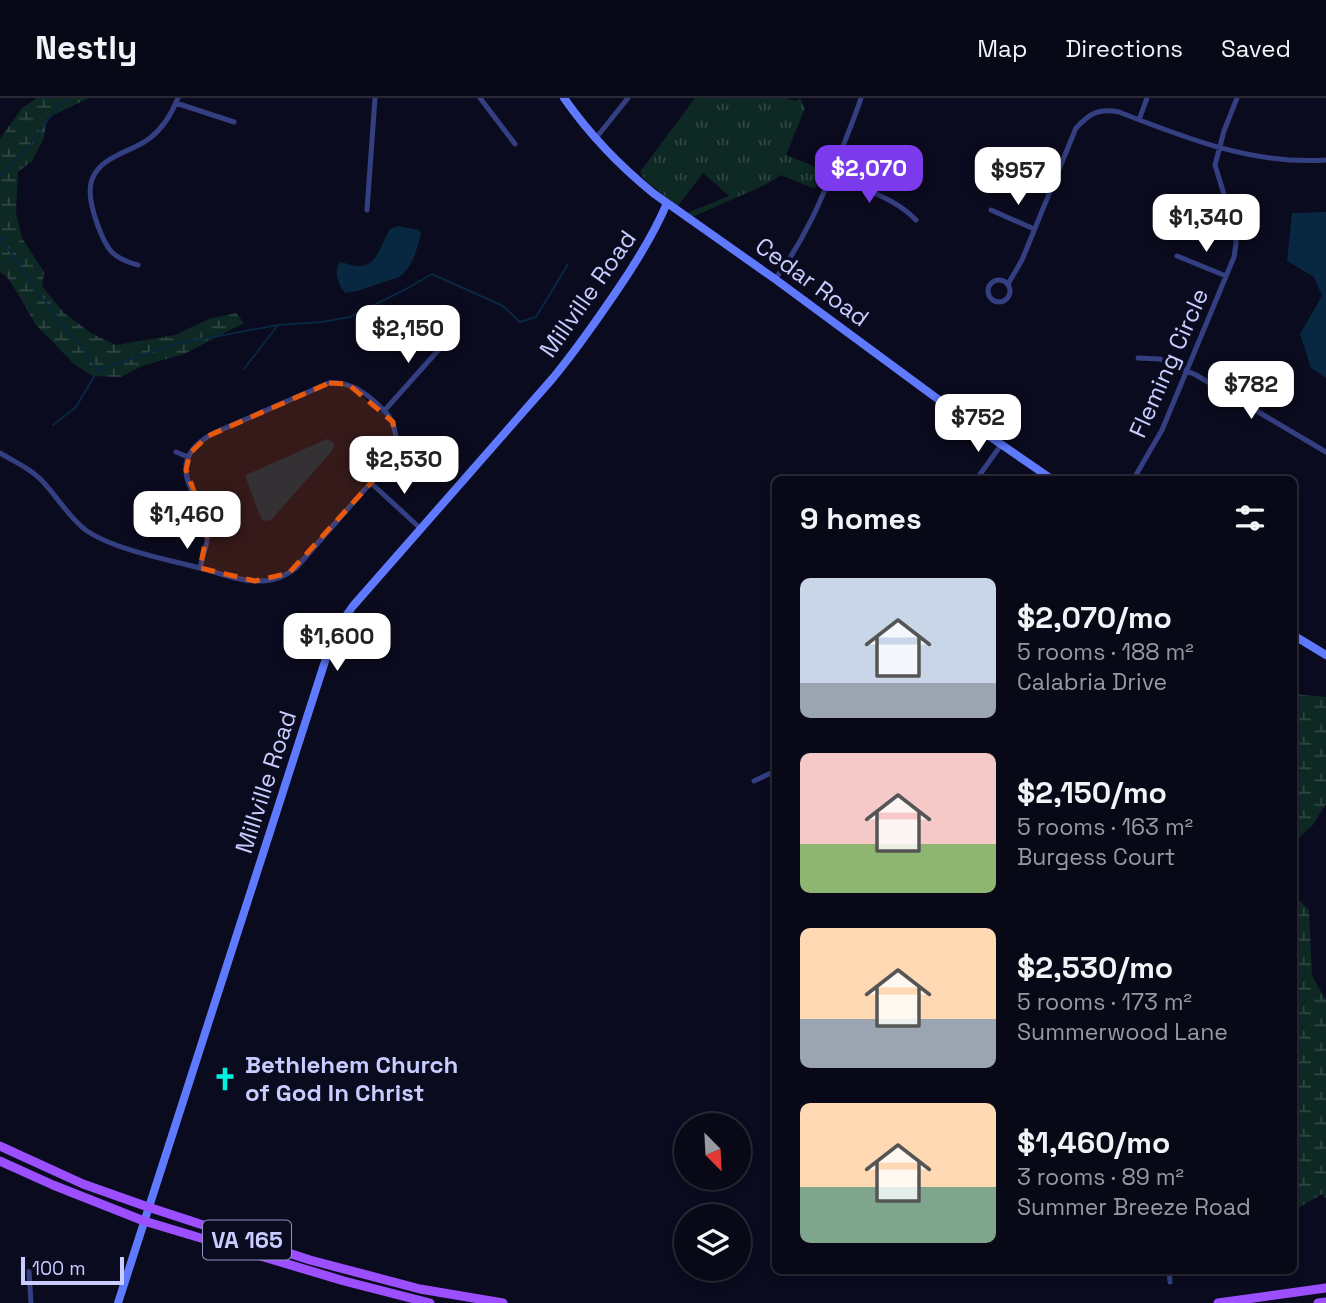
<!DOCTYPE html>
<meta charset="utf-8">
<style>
body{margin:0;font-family:"Space Grotesk",sans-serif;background:#161624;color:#f1f3f6;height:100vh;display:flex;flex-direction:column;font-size:26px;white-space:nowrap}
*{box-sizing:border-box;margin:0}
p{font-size:23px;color:#989aa1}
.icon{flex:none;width:38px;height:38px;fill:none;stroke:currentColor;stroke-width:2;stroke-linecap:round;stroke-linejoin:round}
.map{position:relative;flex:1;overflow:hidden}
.drawer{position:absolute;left:772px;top:378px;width:525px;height:798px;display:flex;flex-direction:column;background:#080817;border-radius:10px;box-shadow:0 4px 10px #0003,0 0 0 2px #292936}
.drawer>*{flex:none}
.needle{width:46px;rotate:156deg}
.tools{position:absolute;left:674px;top:1015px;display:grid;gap:14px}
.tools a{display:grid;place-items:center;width:77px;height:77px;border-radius:50%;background:#080817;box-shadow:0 4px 10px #0003,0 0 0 2px #292936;font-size:35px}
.scale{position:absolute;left:21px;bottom:18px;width:103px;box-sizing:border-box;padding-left:7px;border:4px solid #c8ccff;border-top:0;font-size:19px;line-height:24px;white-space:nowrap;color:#c8ccff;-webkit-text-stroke:5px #0b0b1f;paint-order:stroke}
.price{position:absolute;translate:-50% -60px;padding:0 16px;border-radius:14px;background:#fff;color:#222;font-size:23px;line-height:46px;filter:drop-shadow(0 2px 4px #0008)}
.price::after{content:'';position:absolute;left:50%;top:42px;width:21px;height:16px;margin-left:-10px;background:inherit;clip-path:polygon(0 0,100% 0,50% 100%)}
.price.active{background:#7c3aed;color:#fff}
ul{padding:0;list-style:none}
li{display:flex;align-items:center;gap:21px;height:175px;padding:0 28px}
li span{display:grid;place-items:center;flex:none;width:196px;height:140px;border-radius:10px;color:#555}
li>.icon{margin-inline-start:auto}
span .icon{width:84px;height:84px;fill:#fffc;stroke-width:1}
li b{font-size:30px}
h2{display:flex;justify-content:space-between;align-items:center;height:84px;padding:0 28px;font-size:30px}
header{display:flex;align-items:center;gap:42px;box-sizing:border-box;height:98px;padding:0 35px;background:#080817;border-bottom:2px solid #292936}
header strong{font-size:33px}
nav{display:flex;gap:38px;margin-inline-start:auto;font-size:24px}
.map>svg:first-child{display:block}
.wetland{fill:url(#wetland-marsh)}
.park{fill:url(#park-tufts)}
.water{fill:#082740}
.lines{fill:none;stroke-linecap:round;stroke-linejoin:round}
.stream{stroke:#082740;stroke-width:2}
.street{stroke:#333f80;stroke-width:5}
.secondary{stroke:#5f7aff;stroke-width:8}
.primary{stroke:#9c4fff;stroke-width:9}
.marked{fill:#e8590c;fill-opacity:0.2;stroke:#e8590c;stroke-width:5;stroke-dasharray:14 9;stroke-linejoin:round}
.labels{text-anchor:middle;stroke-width:7;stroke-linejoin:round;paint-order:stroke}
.shield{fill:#0b0b1f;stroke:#8f92bc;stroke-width:2}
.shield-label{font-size:23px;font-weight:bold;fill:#c8ccff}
.street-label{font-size:24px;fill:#c8ccff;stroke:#0b0b1f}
.poi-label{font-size:24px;font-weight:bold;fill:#c8ccff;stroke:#0b0b1f;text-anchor:start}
</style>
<header>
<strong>Nestly</strong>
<nav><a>Map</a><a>Directions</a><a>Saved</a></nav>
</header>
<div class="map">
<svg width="1326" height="1205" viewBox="0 0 1326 1205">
<defs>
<pattern id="wetland-marsh" width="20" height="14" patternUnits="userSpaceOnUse" patternTransform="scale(1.75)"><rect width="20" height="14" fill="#0e2923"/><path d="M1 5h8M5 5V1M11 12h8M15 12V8" fill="none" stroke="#304744"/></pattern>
<pattern id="park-tufts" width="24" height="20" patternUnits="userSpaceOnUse" patternTransform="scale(1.75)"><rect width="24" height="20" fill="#0e2923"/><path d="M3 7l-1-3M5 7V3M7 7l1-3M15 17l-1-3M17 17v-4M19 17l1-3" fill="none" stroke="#304744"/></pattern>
</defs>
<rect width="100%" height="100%" fill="#0b0b1f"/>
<path class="wetland" d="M37,0H89L47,20L44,40L32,63L18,74L16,114L22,140L44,174L42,188L63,214L91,235L116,247L175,237L209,221L236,215L244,225L184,256L142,268L121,279L93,278L75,267L35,226L20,199L7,179L0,174V41L22,10Z
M1293,596L1326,599V706L1312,728L1293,745V682L1300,673L1293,656Z
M1293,796L1309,812L1312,878L1326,902V1100L1322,1096L1293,1113Z"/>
<path class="park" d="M695,0H786L796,3L800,0L805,10L786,57L821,71L815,91L781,77L765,87L692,119L687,115L729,98L703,75L678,108L645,82L640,74Z"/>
<path class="water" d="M1326,114V280L1311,270L1300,236L1322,198L1314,179L1287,163L1292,115Z
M398,128L419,132L421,136C417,151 412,171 399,179L357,193L345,195C338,186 333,173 340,164C346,165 352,168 358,168C377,170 382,143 390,131Z
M327,341L334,345V348L332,353L271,422L263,423C257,413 251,392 246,380V377Z"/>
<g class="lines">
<path class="stream" d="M0,79L30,47L58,8L70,0
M0,139L39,196L98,271
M244,271L278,227
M53,327L76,309L98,272L175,246L278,227L322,224L350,219L408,190L432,176L503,208L520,224L536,219L568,166"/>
<path class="street" d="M480,0L515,46
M176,5L234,24
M1139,22L1147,0
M596,40L628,0
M831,79C860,90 895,99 916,122
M367,112L375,0
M991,112L1034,131
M1177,158L1226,178
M138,167C112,160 107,152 98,128C87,98 83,74 116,58C127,52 140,48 150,40C163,30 172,15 178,0
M775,181C805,142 822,100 840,56C847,37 855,19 861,0
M988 193a11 11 0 1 1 22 0a11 11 0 1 1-22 0Z
M1008,186L1022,162L1076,30C1090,15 1099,10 1119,14C1186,40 1252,67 1326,62
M1138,260L1160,261L1196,277L1326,354
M384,313L451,238
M176,354L188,359
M0,355C15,364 33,372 44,385C59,401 69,420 87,433C115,452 170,462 204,471C222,476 242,484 261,483C275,483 285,478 296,470L389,364C399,349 398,334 389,318C373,300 354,283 329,285L216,334C191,346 178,364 191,391C196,403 205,414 207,426C210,441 203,456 200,470
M976,382L1001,347
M1133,382L1162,332L1234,159L1236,146V136L1215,67L1224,33L1237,0
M371,385L420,430
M754,683L775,673
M1169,1172L1170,1184
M29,1173L31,1205"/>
<path class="secondary" d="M564,0C589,36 620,68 653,95L775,181L973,327L1053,382
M1293,537L1326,557
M118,1205L329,551L340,526L353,508L553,280C576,252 597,222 618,191C637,163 654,136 667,105"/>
<path class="primary" d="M0,1048L83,1086L148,1109L310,1162L420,1191L503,1205
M0,1063L53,1087L144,1123L344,1183L430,1205
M1218,1205L1326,1190
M1318,1205L1326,1204"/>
</g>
<path class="marked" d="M329,285L348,286L393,324L396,349L380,375L289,475L255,483L200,470L208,430L186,372L190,355L208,338Z"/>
<defs>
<g id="church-bare" transform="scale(1.89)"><path d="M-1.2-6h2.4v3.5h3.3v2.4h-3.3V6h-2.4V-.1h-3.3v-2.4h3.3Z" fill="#00f3de" stroke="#0b0b1f" stroke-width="2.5" paint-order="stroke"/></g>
</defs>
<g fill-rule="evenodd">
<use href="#church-bare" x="225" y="981"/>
</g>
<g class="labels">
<rect class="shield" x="203" y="1122.5" width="88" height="39" rx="5"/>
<g class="shield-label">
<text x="247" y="1150">VA 165</text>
</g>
<g class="street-label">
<text transform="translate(812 184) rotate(36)" y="8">Cedar Road</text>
<text transform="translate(588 196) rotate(-55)" y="8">Millville Road</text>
<text transform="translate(1169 265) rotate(-66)" y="8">Fleming Circle</text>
<text transform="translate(266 684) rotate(-72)" y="8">Millville Road</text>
</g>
<g class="poi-label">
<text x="245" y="975">Bethlehem Church<tspan x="245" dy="28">of God In Christ</tspan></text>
</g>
</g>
</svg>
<div class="tools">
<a><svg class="needle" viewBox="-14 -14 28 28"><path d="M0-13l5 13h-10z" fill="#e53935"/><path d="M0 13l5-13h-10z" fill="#989aa1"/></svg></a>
<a><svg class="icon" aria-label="layers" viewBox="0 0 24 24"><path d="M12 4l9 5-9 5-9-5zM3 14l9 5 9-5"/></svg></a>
</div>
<div class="scale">100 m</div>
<b class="price active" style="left:869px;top:107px">$2,070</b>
<b class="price" style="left:1018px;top:109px">$957</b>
<b class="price" style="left:1206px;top:156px">$1,340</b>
<b class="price" style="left:408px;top:267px">$2,150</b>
<b class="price" style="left:1251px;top:323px">$782</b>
<b class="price" style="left:978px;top:356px">$752</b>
<b class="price" style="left:404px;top:398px">$2,530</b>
<b class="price" style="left:187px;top:453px">$1,460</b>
<b class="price" style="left:337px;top:575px">$1,600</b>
<section class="drawer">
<h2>9 homes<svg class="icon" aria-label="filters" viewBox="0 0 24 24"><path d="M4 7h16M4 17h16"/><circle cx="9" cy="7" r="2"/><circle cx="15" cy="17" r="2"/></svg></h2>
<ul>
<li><span style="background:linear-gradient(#c9d6e8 75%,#9aa5b1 0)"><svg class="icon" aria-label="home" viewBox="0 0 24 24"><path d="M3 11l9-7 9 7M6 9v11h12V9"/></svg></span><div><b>$2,070/mo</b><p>5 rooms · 188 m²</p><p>Calabria Drive</p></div></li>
<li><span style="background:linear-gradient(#f6c9c9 65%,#8fb573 0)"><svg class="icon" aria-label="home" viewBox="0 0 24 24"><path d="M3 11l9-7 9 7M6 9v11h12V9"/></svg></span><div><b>$2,150/mo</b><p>5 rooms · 163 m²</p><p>Burgess Court</p></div></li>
<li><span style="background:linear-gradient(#ffd9b3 65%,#9aa5b1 0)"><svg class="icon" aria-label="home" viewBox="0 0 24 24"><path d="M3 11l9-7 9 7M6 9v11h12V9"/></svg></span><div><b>$2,530/mo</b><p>5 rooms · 173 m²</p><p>Summerwood Lane</p></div></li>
<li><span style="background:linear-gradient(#ffd9b3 60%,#7fa58c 0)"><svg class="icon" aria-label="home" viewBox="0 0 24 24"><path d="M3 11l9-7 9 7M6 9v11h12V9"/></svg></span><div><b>$1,460/mo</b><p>3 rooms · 89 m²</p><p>Summer Breeze Road</p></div></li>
</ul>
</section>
</div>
